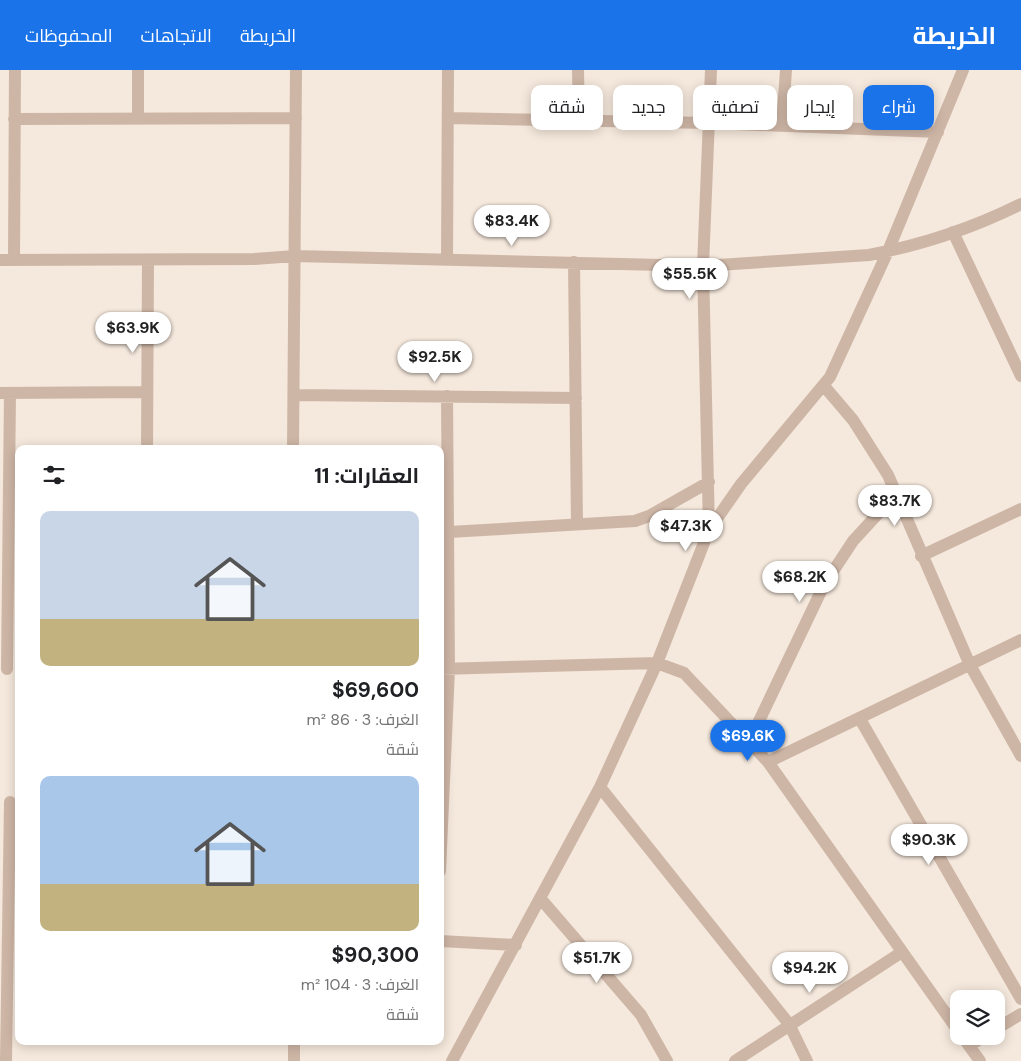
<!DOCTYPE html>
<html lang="ar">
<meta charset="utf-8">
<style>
body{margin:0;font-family:"DM Sans",Cairo,sans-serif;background:#f2f2f2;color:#202124;direction:rtl;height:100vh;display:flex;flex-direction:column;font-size:19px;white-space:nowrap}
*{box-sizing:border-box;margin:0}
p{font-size:16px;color:#757577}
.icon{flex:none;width:28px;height:28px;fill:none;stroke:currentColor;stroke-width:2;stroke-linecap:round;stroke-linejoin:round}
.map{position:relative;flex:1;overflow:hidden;direction:ltr}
.drawer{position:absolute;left:15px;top:375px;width:429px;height:600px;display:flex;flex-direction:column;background:#fff;border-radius:10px;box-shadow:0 2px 12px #0003;direction:rtl}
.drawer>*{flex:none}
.guide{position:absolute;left:459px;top:15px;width:475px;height:45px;direction:rtl;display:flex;gap:10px}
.buttons{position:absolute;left:950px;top:920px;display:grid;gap:10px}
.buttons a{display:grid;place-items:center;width:55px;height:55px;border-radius:10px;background:#fff;box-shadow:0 2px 12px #0003;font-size:25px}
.price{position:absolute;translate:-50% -42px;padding:0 11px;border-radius:18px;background:#fff;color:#222;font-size:16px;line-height:32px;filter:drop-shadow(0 1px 2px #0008)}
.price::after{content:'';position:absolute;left:50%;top:30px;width:15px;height:11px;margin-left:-8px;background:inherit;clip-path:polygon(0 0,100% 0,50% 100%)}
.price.on{background:#1a73e8;color:#fff}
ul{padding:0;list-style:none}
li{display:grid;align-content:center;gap:10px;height:265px;padding:0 25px}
li span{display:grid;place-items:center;height:155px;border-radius:10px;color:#555}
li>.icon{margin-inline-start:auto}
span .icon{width:90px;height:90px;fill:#fffc;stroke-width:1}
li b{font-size:21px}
h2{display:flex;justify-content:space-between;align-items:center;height:60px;padding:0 25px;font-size:21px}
.pill{padding:0 18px;border-radius:10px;background:#fff;box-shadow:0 2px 12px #0003;font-size:18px;line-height:45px}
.pill.on{background:#1a73e8;color:#fff}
header{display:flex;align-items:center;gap:30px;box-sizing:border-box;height:70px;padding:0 25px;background:#1a73e8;color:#fff}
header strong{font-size:24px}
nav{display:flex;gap:28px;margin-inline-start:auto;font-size:18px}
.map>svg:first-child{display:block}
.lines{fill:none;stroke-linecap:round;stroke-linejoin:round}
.minor{stroke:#ceb6a6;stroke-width:12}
</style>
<header>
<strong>الخريطة</strong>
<nav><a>الخريطة</a><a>الاتجاهات</a><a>المحفوظات</a></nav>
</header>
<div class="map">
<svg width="1021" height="991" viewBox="0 0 1021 991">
<rect width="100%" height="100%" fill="#f5e8dc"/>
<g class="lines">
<path class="minor" d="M578,0L579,50
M448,48L709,53L938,62
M14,49L296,48
M138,49V0
M782,56L786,0
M953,162L1021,306
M0,190L254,189L295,186L703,196L869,185C921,175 973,158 1021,134
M14,190L15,0
M447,190L448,0
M574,192L577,454
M824,316L853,350L888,405L970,595L1021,686
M0,323L147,322
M294,325L576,328
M147,379L148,190
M293,379L296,0
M709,460L703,196L711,0
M449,462L635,451L649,446L709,412
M921,486L1021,439
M7,599L10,323
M440,599L657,593L684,603L768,692L959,962
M860,649L1021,929
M749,672L824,515L853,471L897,423
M768,692L1021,570
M600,717L789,954L807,991
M440,801L449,599L447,326
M540,828L641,945L667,991
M440,871L516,875
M996,959L1021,944
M962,966L980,991
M969,976L985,966
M6,991L10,732
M294,991V971
M452,991L600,717L657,593L709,460L741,414L830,307L888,181L963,0
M735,991L902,882"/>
</g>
</svg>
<div class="buttons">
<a><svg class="icon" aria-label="layers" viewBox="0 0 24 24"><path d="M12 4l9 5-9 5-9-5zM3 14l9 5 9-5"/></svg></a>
</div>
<b class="price" style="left:512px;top:177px">$83.4K</b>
<b class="price" style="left:690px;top:230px">$55.5K</b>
<b class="price" style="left:133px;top:284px">$63.9K</b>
<b class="price" style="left:435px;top:313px">$92.5K</b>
<b class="price" style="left:895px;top:457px">$83.7K</b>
<b class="price" style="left:686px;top:482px">$47.3K</b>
<b class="price" style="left:800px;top:533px">$68.2K</b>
<b class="price on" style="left:748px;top:692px">$69.6K</b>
<b class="price" style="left:929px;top:796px">$90.3K</b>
<b class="price" style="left:597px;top:914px">$51.7K</b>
<b class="price" style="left:810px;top:924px">$94.2K</b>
<div class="guide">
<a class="pill on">شراء</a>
<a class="pill">إيجار</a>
<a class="pill">تصفية</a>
<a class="pill">جديد</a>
<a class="pill">شقة</a>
</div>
<section class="drawer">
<h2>العقارات: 11<svg class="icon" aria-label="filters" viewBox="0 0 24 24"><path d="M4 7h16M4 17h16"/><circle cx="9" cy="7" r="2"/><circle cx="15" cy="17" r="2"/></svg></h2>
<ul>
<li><span style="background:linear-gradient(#c9d6e8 70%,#c2b280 0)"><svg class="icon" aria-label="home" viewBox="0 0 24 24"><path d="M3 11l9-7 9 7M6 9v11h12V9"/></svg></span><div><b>$69,600</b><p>الغرف: 3 · 86 m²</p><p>شقة</p></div></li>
<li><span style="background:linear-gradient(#a9c7e8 70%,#c2b280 0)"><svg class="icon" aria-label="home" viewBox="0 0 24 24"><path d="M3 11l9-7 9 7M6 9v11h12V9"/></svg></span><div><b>$90,300</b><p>الغرف: 3 · 104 m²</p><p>شقة</p></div></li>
</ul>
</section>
</div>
